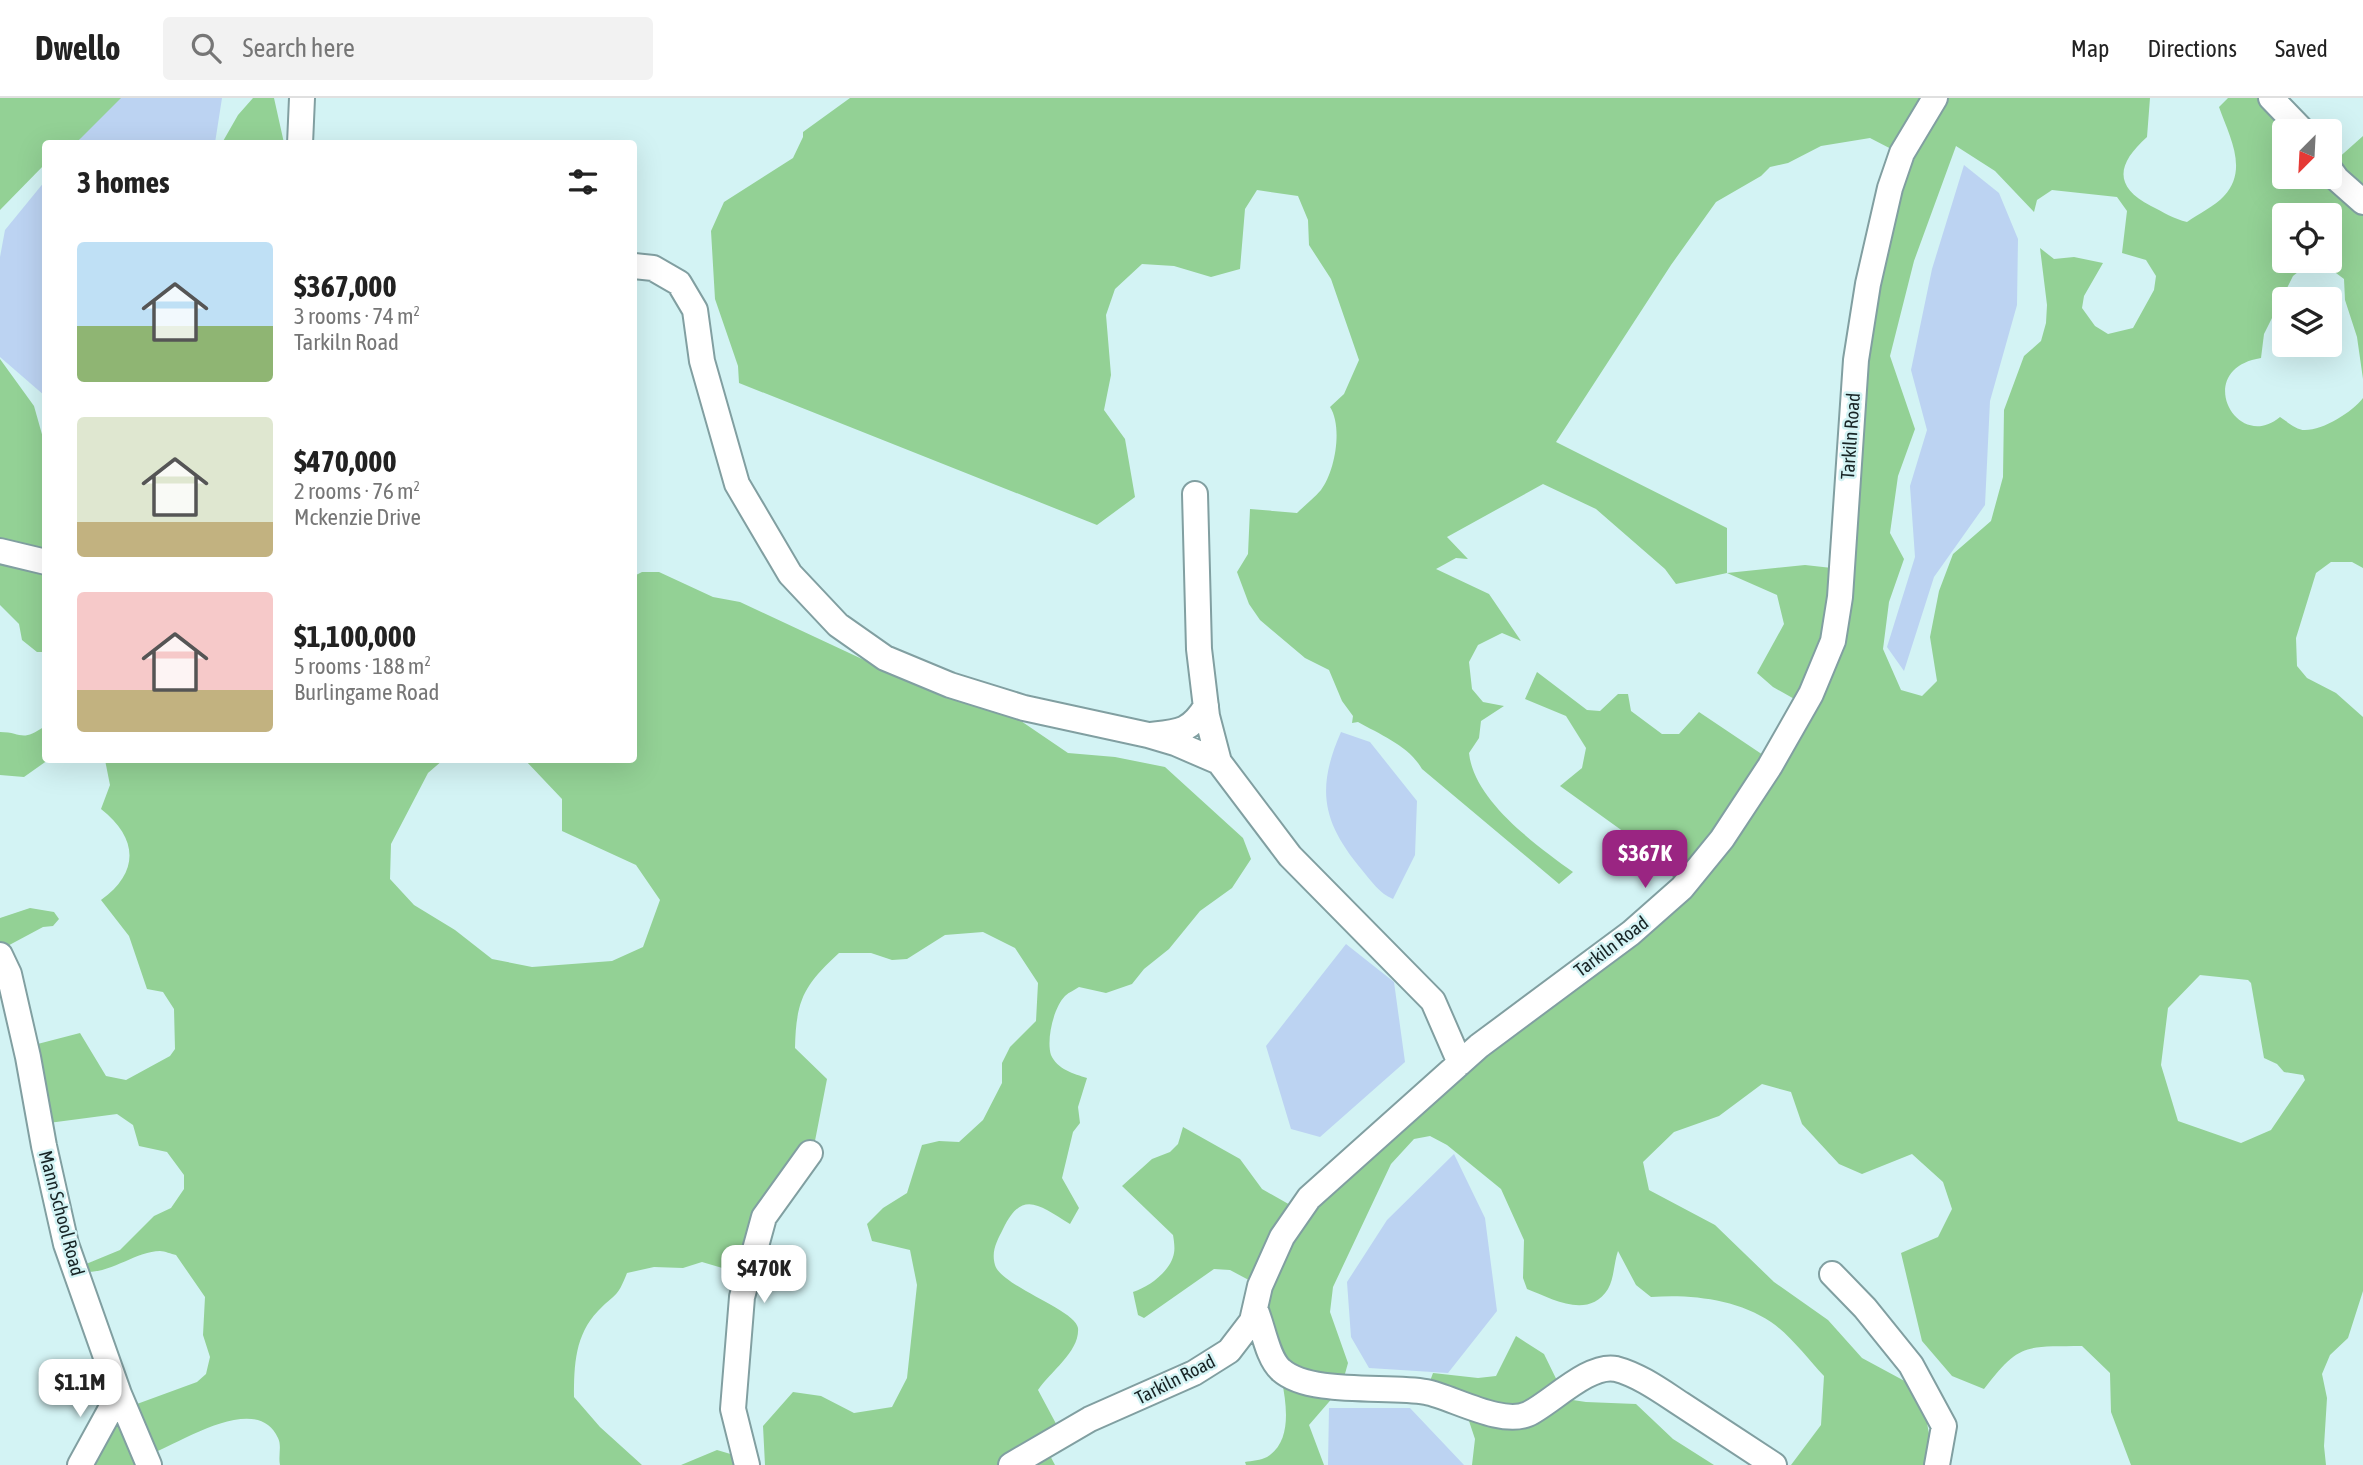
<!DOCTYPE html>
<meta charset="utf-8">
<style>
body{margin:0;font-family:"Asap Condensed",sans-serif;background:#f2f2f2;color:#222;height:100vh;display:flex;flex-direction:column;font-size:26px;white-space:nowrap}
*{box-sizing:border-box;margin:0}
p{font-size:23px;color:#767676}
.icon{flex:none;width:38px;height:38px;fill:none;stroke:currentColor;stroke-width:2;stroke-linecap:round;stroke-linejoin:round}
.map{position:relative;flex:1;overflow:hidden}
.drawer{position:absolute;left:42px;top:42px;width:595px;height:623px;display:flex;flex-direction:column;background:#fff;border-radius:7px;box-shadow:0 7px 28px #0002}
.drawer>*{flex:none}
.needle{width:46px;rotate:204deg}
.controls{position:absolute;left:2272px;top:21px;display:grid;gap:14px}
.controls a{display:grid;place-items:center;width:70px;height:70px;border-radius:7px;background:#fff;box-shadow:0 7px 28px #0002;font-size:35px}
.price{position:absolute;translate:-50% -60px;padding:0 16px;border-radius:14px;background:#fff;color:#222;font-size:23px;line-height:46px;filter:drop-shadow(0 2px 4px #0008)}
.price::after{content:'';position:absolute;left:50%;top:42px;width:21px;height:16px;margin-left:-10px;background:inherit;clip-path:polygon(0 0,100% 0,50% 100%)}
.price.active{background:#9a2582;color:#fff}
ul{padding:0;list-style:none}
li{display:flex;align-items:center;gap:21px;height:175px;padding:0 35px}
li span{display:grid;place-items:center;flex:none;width:196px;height:140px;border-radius:7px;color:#555}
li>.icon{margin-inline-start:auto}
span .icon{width:84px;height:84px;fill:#fffc;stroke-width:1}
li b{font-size:30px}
h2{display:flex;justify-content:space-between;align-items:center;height:84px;padding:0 35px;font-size:30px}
header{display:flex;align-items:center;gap:42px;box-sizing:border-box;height:98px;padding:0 35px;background:#fff;border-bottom:2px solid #e0e0e0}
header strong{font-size:33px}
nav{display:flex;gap:38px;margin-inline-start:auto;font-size:24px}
.search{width:490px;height:63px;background:#f2f2f2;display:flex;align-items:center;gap:18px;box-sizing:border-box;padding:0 24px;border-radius:7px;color:#767676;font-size:26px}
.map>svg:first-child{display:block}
.green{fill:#93d195;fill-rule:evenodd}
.water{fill:#bcd3f2}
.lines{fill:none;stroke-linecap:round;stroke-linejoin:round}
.minor-casing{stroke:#819fa1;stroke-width:28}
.minor{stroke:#fff;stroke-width:24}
.labels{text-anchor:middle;stroke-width:5;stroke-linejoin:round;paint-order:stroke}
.street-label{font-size:19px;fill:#172324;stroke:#d3f3f4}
</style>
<header>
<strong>Dwello</strong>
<div class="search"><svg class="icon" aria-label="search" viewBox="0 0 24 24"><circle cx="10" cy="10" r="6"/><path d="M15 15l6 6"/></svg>Search here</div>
<nav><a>Map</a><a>Directions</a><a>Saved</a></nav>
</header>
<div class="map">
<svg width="2363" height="1367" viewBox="0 0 2363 1367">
<rect width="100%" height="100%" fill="#d3f3f4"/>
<path class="green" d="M0,0H127L109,21L75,45L46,46L45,66L0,112Z
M253,0H274L284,45H222L238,17Z
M850,0H2150L2147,39C2117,66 2113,88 2151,108C2163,114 2174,121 2187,124C2198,116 2215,108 2224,98C2249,71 2229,38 2219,9L2228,0H2278L2310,33H2284V79H2329V56L2335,63L2363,38V281L2357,239L2345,202L2344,181L2328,169L2303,170L2293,178L2264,236L2261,260C2192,271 2236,356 2280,319C2288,324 2296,332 2305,332C2324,332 2352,314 2363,300V470L2352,464H2331L2316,475L2296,540L2297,568L2307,580L2336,595L2363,619V1193L2348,1240L2330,1257L2322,1276L2327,1300L2324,1348L2326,1367H2131L2111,1314L2110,1275L2082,1248C2025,1249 2020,1244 1984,1291L1952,1278L1922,1243L1901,1155L1938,1139L1952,1111L1943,1084L1912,1056L1862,1076L1839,1066L1802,1026L1791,994L1762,986L1719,1018L1674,1034L1643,1064L1649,1092L1715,1127L1774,1184L1828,1222L1862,1260L1912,1287L1934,1305L1927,1325L1935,1367H1791L1821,1327L1824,1278C1808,1261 1790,1237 1771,1224C1737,1201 1690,1196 1651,1199L1636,1187L1618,1153C1614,1164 1614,1181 1608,1191C1588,1222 1553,1201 1527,1191L1523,1180L1524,1142L1501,1091L1447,1047L1430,1038L1414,1041L1391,1066L1333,1189L1330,1214L1348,1265L1341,1290L1309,1327L1324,1367H1246L1245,1364C1252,1363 1261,1362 1267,1359C1300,1339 1281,1283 1276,1254L1241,1238L1260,1188L1230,1172L1214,1171L1144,1220L1138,1217L1133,1194C1149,1189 1171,1173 1174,1155C1175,1150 1174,1143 1173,1137L1122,1088L1152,1061L1170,1054L1178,1046L1183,1029L1240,1061L1262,1091L1299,1112L1682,791L1656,757L1560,688L1582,670L1586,650L1566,618L1525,601L1537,574L1587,612L1600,613L1618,596H1628L1631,613L1662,636H1679L1699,614L1772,663L1805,607L1773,589L1757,575L1784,526L1777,497L1727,475L1676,486L1665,471L1596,411L1543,386L1447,439L1468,461L1456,460L1436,471L1489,496L1521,543L1502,535L1478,547L1469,564L1472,591L1483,604L1504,608L1481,623L1479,640L1469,655C1474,703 1536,747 1573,774L1559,786L1422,671C1409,648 1381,637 1358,624L1352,625L1353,618L1342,603L1329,572L1305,560L1260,522L1249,506L1237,474L1248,456L1250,411L1297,415C1304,408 1314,400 1321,392C1335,374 1343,329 1330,309L1344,296L1359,262L1331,181L1309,147L1308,122L1298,98L1257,92L1245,111L1240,171L1211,179L1174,168L1142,166L1115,191L1106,217L1111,277L1104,312L1125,341L1135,399L1097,427L739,285L738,268L715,201L711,133L724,104L793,60L803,39V34ZM1870,40L1899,55L1855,265L1832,470L1805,467L1727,475V430L1556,344L1671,167L1716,104L1761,78L1770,69L1788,65L1821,48ZM1956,48L1995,73L2034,114L2037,102L2052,92L2117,99L2127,113L2122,155L2146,162L2156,178L2154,192L2133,230L2108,236L2095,228L2082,210L2084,198L2103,165L2074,159L2054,161L2040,150L2047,207L2046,225L2041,243L2024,258L2004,312L2003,379L1991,423L1953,456L1939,493L1930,539L1937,583L1922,598L1901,592L1883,551L1889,504L1904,461L1890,435L1898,378L1915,331L1890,258L1914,163ZM2284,117H2329V163H2284ZM2200,877L2248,882L2251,885L2264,960L2277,966L2284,974L2303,977L2305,982L2271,1032L2241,1045L2178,1023L2161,967L2168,910Z
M0,261L34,308L45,347V554H37L22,542L19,526L0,507Z
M642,474H659L713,499L740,504L937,596L990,606L1018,621L1068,655L1115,659L1165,669L1243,740L1251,761L1232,790L1200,813L1169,851L1144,871L1132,886L1106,895L1079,889C1075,892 1069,894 1065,898C1054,909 1046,941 1051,957C1057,971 1074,976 1087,980L1078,1009L1080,1025L1073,1034L1062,1080L1079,1110L1070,1126C1039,1107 1022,1091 1003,1131C997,1143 991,1153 995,1167C1001,1188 1076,1212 1078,1230C1080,1253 1051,1273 1038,1292L1061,1335L1046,1350L1055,1367H765L763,1328L793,1294L821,1298L854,1315L892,1309L907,1280L917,1187L910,1152L872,1143L867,1126L883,1110L907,1095L922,1047L939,1043L959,1044L983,1022L1002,985V965L1010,949L1036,923L1038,885L1015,850L983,834L945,837L907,861L892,862L871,855H839C804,887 796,902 795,950L827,981L814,1048L746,1177L702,1164L683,1170L654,1169L627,1175C617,1201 615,1195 598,1213C575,1237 574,1267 574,1299L600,1329L642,1367H280C278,1358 282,1348 278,1340C257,1292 177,1347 146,1358L149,1367H81L126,1310L197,1284L206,1276L210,1259L203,1237L205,1199L176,1157C171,1156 165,1153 160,1153C133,1153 103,1183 74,1171L120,1152L154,1118L171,1110L184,1091V1077L167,1054L139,1048L133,1027L117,1016L41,1026L26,949L80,935L106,978L126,982L170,958L175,951L174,911L163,894L147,891L129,838L101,802C140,774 138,740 101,711L110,687L105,662H443L428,675L391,746L390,781L414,807L455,832L492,861L532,869L612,863L643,849L660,802L636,767L562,733V701L525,662H634V478Z
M45,628L46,662H48L24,679L0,677V634C22,634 21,645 45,628Z
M30,810L54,814L59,821L53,828L43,829L0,852V820Z
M1516,1238L1544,1256L1566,1301L1586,1304L1636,1306L1673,1341L1714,1367H1472L1475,1341L1467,1317L1426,1294L1433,1275L1478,1280L1496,1278Z
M717,1352L744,1360L749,1367H681Z"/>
<path class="water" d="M121,0H222L215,45H76Z
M1964,67L1999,95L2018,141L2017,207L1990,303L1985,407L1934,479L1904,573L1887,549L1915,459L1910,388L1927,332L1911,272L1932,171Z
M45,83V298L0,259V159L5,132Z
M1341,634L1370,644L1417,703L1415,757L1393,801C1379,795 1372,784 1362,772C1322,724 1316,691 1341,634Z
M1346,846L1394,884L1405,964L1320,1039L1291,1031L1266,948Z
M1454,1056L1485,1120L1497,1213L1448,1275L1369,1270L1351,1239L1347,1184L1387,1122Z
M1329,1310H1410L1464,1367H1328Z"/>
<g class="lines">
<g class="minor-casing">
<path id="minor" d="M2271,0L2303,33
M300,46L302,0
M2329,70L2337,81L2363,104
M634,168L653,170L679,185L695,212L702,263L737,386L790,476L838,527L885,560L950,587L1024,610L1148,637
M1195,396L1199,551L1207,618L1219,664L1290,758L1433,903L1460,965
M0,453L46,464
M1206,608C1190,635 1177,634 1148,637L1175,645L1219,664
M0,857L9,876L28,959L44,1048L66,1146L119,1296L149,1367
M1832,1176L1865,1210L1911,1267L1944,1328L1937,1367
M1255,1210C1263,1228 1267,1260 1281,1272C1310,1298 1389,1287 1426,1294C1452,1299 1501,1328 1528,1316C1550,1306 1589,1265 1616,1271C1639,1277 1661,1293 1681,1306C1712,1326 1743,1347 1774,1367
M80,1367L119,1296
M747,1367L733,1311L742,1199L764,1119L810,1055
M1011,1367L1090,1321L1194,1275L1229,1253L1252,1223L1260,1188L1282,1139L1309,1100L1479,948L1631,835L1682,790L1722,741L1770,668L1811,596L1833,543L1840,499L1856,262L1868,186L1890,90L1902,55L1935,0"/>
</g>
<use href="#minor" class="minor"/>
</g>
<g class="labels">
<g class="street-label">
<text transform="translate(1850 338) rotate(-86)" y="7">Tarkiln Road</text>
<text transform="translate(1611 848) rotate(-37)" y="7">Tarkiln Road</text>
<text transform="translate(62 1115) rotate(75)" y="7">Mann School Road</text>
<text transform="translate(1175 1281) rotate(-27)" y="7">Tarkiln Road</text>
</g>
</g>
</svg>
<div class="controls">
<a><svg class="needle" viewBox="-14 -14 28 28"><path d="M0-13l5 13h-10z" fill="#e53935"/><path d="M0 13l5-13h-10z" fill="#767676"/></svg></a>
<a><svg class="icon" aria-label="locate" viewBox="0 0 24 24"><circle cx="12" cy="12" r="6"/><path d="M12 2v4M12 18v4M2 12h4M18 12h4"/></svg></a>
<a><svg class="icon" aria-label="layers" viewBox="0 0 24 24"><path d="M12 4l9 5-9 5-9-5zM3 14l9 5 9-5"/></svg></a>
</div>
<b class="price active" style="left:1645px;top:792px">$367K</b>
<b class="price" style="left:764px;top:1207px">$470K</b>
<b class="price" style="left:80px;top:1321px">$1.1M</b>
<section class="drawer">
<h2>3 homes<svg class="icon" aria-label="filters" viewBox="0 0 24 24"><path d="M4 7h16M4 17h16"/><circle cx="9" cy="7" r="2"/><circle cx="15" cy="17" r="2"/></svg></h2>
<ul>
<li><span style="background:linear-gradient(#bfe0f5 60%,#8fb573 0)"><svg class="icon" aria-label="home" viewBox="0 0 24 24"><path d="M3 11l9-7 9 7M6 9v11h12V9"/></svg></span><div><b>$367,000</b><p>3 rooms · 74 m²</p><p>Tarkiln Road</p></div></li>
<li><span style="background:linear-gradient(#dfe7d0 75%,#c2b280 0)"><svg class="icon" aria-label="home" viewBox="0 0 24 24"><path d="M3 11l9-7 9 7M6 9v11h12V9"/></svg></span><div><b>$470,000</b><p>2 rooms · 76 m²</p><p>Mckenzie Drive</p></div></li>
<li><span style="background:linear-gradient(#f6c9c9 70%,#c2b280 0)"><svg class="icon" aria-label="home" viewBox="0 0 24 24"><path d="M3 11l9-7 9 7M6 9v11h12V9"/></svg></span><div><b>$1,100,000</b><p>5 rooms · 188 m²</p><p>Burlingame Road</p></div></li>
</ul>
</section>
</div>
